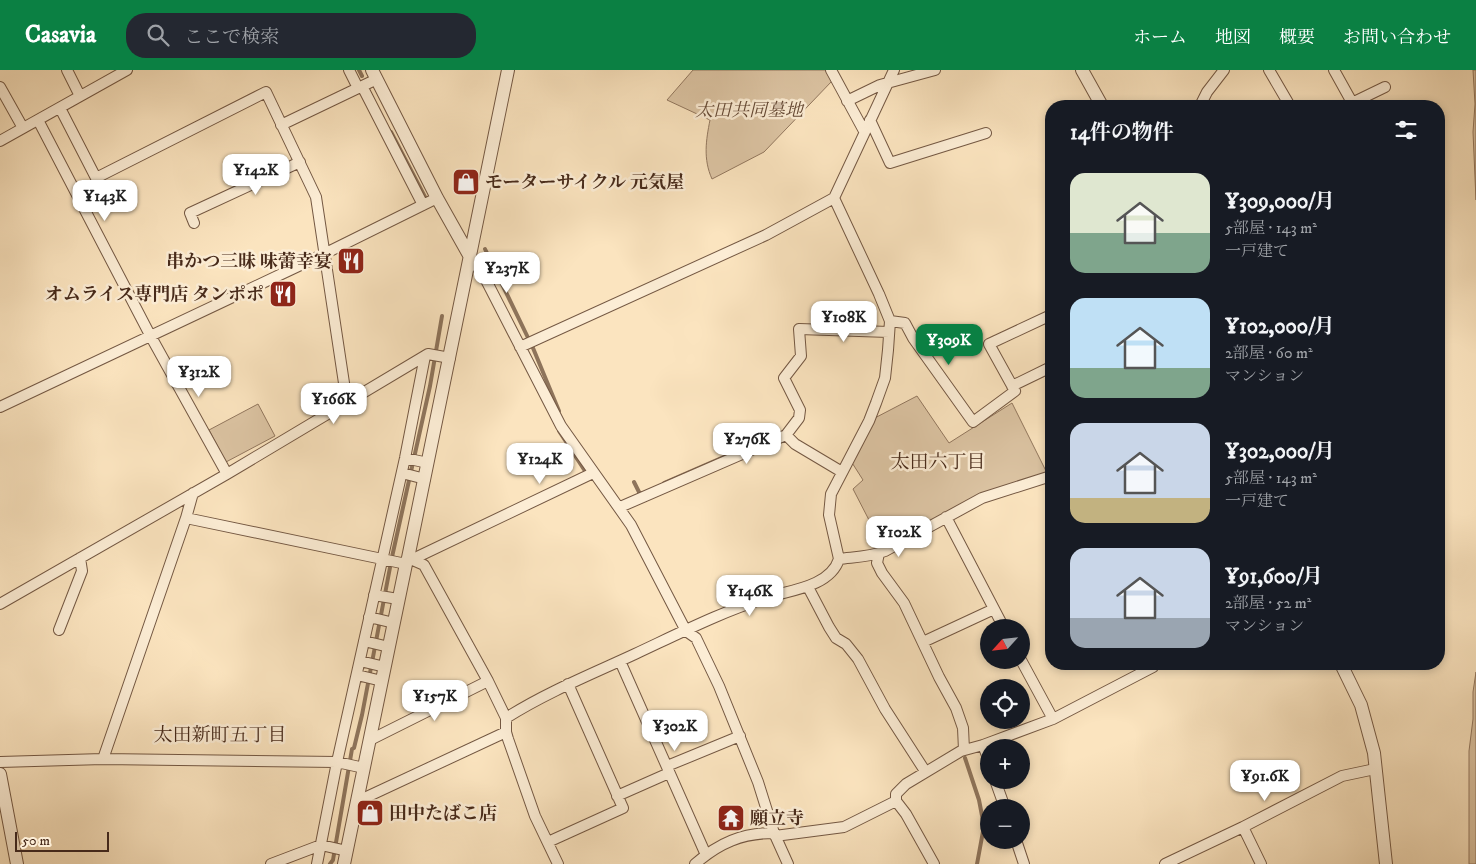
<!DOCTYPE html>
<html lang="ja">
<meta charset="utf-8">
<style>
body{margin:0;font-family:"IM FELL DW Pica","Noto Serif JP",serif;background:#242831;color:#f1f3f6;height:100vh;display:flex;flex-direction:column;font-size:19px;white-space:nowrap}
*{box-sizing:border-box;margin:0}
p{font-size:16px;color:#9ea1a6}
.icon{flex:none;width:28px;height:28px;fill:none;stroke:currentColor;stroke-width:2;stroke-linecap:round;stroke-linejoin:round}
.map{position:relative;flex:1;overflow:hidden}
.details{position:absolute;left:1045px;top:30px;width:400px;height:570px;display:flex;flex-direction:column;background:#171b24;border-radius:20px;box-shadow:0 2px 8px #0003}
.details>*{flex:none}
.needle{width:32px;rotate:243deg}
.fabs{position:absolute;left:980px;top:549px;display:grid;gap:10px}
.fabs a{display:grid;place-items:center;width:50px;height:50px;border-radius:50%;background:#171b24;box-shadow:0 2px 8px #0003;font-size:25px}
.scale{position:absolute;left:15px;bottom:12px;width:94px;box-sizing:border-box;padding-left:5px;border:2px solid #472a1a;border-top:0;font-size:14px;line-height:18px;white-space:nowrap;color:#472a1a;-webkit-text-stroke:4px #fcedd5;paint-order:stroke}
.price{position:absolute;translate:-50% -42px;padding:0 11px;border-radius:10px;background:#fff;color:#222;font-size:16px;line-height:32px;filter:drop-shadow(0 1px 2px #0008)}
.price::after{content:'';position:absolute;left:50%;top:30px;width:15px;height:11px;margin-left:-8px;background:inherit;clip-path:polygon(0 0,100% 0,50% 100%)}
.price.on{background:#0b8043;color:#fff}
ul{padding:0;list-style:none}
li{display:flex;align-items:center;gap:15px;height:125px;padding:0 25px}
li span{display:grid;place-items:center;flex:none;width:140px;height:100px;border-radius:15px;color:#555}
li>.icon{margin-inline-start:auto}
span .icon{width:60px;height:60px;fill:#fffc;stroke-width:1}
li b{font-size:21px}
h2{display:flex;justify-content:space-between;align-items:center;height:60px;padding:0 25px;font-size:21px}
header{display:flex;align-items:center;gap:30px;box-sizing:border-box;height:70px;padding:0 25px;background:#0b8043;color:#fff}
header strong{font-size:24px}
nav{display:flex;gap:28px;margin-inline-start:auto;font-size:18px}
.search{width:350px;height:45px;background:#242831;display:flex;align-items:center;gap:12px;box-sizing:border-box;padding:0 18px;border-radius:20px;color:#9ea1a6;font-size:19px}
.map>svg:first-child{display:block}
.green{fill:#dcc4a3;stroke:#92775e}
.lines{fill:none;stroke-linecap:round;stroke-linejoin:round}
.stream{stroke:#8e745b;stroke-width:4}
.minor-casing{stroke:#745843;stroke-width:12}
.tertiary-casing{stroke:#745843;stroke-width:14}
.minor{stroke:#fcedd5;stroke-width:10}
.tertiary{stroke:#fcedd5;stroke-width:12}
.labels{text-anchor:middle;stroke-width:5;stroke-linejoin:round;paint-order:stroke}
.park-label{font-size:18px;font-style:italic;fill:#654935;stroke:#fcedd5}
.poi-label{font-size:18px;font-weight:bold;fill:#472a1a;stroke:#fcedd5;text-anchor:start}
.neighbourhood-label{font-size:19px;fill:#472a1a;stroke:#fcedd5}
</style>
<header>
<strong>Casavia</strong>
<div class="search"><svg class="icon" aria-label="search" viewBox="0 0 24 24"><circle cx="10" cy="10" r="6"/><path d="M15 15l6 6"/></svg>ここで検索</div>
<nav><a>ホーム</a><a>地図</a><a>概要</a><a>お問い合わせ</a></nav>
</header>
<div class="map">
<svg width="1476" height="794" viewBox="0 0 1476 794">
<rect width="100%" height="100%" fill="#fbe4bf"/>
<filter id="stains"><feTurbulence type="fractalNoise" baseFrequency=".004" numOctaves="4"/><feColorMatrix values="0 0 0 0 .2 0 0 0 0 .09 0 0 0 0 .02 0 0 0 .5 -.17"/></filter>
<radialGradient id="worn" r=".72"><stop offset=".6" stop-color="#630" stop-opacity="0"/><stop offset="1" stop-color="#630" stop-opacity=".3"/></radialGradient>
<path class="green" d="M693,0H827L832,11L764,82L712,109C703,89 706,70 710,50L667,30Z
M1473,0H1476V130L1473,62L1475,34Z
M917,326L949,373L1012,333L1049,407L982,428L885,481L853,419L863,410L849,388L869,351Z
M258,334L275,366L226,392L209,360Z
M1476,602V794H1469V681L1473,649V622Z"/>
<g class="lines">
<path class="stream" d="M359,0L362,6
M391,62L425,127
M485,179L533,278L559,341
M559,361L585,401
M634,412L640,424L642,423
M664,413L726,386
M965,688L979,730L984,756L977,794
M330,794L333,790L352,679L354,678L362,645L392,487L430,316L442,246"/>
<g class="minor-casing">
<path id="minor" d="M67,0L80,26
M349,0L358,18
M831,0L864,61
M1269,0L1290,36
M1334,0L1354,36
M362,16L423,135
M0,17L23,58
M847,31L880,15L935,0
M1352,33L1385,17
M1200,36L1207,22L1224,0
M60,38L96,108L266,22L316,127L347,333
M38,50L150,265L227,404
M870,50L890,93L986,63
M281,55L377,9
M0,71L127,0
M194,153L190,143L300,92
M469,185L487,212L561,356L631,455L686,561L696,568L719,616L758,712L774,763L788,794
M890,251L905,253L913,268L973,352L1015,321L989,274L1051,245
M520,277L766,165L834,128L894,0
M1012,316L1051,297
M0,337L326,183L437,128
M786,365L795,374L842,402
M405,388L428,393
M402,403L425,409
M193,423L186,448L406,494
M620,437L786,365L799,348L800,340L784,308L801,286L799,259L889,262
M946,447L1004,558
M879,483L877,493L882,503L904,533L939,607L956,638L963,658L964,680
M408,488L424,495L488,611L506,648V662L508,669L535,746L558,794
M413,489L593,403
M839,489C854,487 870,487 885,481L982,428L1051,406
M808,517L829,557L836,568L846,574L858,589L885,639L925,701
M374,525L398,529
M0,534L227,404L428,284L450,288
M369,547L394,553
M59,560L82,501L80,488
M364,571L389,577
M923,572L994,539
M1021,590L1053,649
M360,591L385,597
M620,591L706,785
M357,605L382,611
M506,648C547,622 592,604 635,584C680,563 725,540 772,526C794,520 831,515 839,489L829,445L831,424L869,351L876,333L885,308L888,280L890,251L879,224L834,128
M370,670L488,611
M983,675L989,691
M103,689L186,448
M0,692L103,689L337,692L364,698
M667,696L740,666
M995,710L1005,738
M617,726L669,703
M358,731L506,662
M1243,757L1261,794
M775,766L844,757L896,731
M1016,770L1024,794
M548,772L623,738L568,614
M271,794L321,775L347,781
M317,794L337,692L405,388L425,286
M695,794C719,773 742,763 774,763
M934,794L906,744L896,731V724L906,714L961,681L983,675L1053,649L1153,597L1155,594
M1165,794L1243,757L1342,706L1375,699"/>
</g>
<g class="tertiary-casing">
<path id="tertiary" d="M372,0L437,128L469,185
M1082,0L1102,36
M1341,594L1361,635L1374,683L1386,794
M0,704L17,794
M344,794L406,494L408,488L508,0"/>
</g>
<use href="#minor" class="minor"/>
<use href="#tertiary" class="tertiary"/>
</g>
<defs>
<g id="shop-square" transform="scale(1.4375)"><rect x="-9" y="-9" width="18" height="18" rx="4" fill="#8f2418" stroke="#fcedd5"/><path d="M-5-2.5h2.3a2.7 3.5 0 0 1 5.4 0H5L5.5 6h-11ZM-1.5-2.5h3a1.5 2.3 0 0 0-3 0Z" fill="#fff"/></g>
<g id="restaurant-square" transform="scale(1.4375)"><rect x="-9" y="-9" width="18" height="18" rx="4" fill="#8f2418" stroke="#fcedd5"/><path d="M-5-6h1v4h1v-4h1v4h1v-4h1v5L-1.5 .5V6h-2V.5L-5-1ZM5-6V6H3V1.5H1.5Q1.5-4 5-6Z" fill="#fff"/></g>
<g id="temple-square" transform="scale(1.4375)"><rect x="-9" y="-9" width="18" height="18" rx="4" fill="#8f2418" stroke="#fcedd5"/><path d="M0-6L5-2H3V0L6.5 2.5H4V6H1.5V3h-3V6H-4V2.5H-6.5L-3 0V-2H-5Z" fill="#fff"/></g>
</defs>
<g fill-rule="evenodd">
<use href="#shop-square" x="466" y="112"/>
<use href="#restaurant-square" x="351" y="191"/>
<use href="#restaurant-square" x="283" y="224"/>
<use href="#shop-square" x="370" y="743"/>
<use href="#temple-square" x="731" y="748"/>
</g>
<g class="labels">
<g class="park-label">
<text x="749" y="46">太田共同墓地</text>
</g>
<g class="poi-label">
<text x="485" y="118">モーターサイクル 元気屋</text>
<text x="332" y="197" text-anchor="end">串かつ三昧 味蕾幸宴</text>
<text x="264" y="230" text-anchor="end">オムライス専門店 タンポポ</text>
<text x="389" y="749">田中たばこ店</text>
<text x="750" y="754">願立寺</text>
</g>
<g class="neighbourhood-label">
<text x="938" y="398">太田六丁目</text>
<text x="220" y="671">太田新町五丁目</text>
</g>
</g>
<rect width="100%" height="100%" filter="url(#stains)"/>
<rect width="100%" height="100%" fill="url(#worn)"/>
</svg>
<div class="fabs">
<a><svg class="needle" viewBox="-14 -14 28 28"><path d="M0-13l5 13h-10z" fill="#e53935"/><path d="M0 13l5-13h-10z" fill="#9ea1a6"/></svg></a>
<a><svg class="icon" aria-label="locate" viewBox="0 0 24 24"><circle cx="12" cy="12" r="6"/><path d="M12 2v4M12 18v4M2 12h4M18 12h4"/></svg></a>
<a>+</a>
<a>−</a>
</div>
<div class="scale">50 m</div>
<b class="price" style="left:256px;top:126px">¥142K</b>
<b class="price" style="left:105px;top:152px">¥143K</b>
<b class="price" style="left:507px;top:224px">¥237K</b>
<b class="price" style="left:844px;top:273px">¥108K</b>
<b class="price on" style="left:949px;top:296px">¥309K</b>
<b class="price" style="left:199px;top:328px">¥312K</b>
<b class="price" style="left:334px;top:355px">¥166K</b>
<b class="price" style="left:747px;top:395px">¥276K</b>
<b class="price" style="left:540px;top:415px">¥124K</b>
<b class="price" style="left:899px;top:488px">¥102K</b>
<b class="price" style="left:750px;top:547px">¥146K</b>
<b class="price" style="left:435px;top:652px">¥157K</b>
<b class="price" style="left:675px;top:682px">¥302K</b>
<b class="price" style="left:1265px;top:732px">¥91.6K</b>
<section class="details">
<h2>14件の物件<svg class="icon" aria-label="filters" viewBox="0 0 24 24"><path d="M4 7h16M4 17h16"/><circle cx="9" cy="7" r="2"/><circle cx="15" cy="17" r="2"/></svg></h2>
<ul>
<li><span style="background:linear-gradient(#dfe7d0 60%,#7fa58c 0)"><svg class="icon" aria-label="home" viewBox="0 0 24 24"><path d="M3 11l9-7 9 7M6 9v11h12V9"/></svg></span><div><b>¥309,000/月</b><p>5部屋 · 143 m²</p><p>一戸建て</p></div></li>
<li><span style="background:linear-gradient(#bfe0f5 70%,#7fa58c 0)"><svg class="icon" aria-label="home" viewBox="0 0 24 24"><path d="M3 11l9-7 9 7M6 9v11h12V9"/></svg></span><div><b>¥102,000/月</b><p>2部屋 · 60 m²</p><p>マンション</p></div></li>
<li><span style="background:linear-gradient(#c9d6e8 75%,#c2b280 0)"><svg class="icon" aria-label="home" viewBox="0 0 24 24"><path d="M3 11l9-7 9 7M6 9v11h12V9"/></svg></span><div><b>¥302,000/月</b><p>5部屋 · 143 m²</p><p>一戸建て</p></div></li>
<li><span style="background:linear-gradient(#c9d6e8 70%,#9aa5b1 0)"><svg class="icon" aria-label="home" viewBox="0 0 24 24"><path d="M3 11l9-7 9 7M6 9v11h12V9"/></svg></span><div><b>¥91,600/月</b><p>2部屋 · 52 m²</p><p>マンション</p></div></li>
</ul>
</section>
</div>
